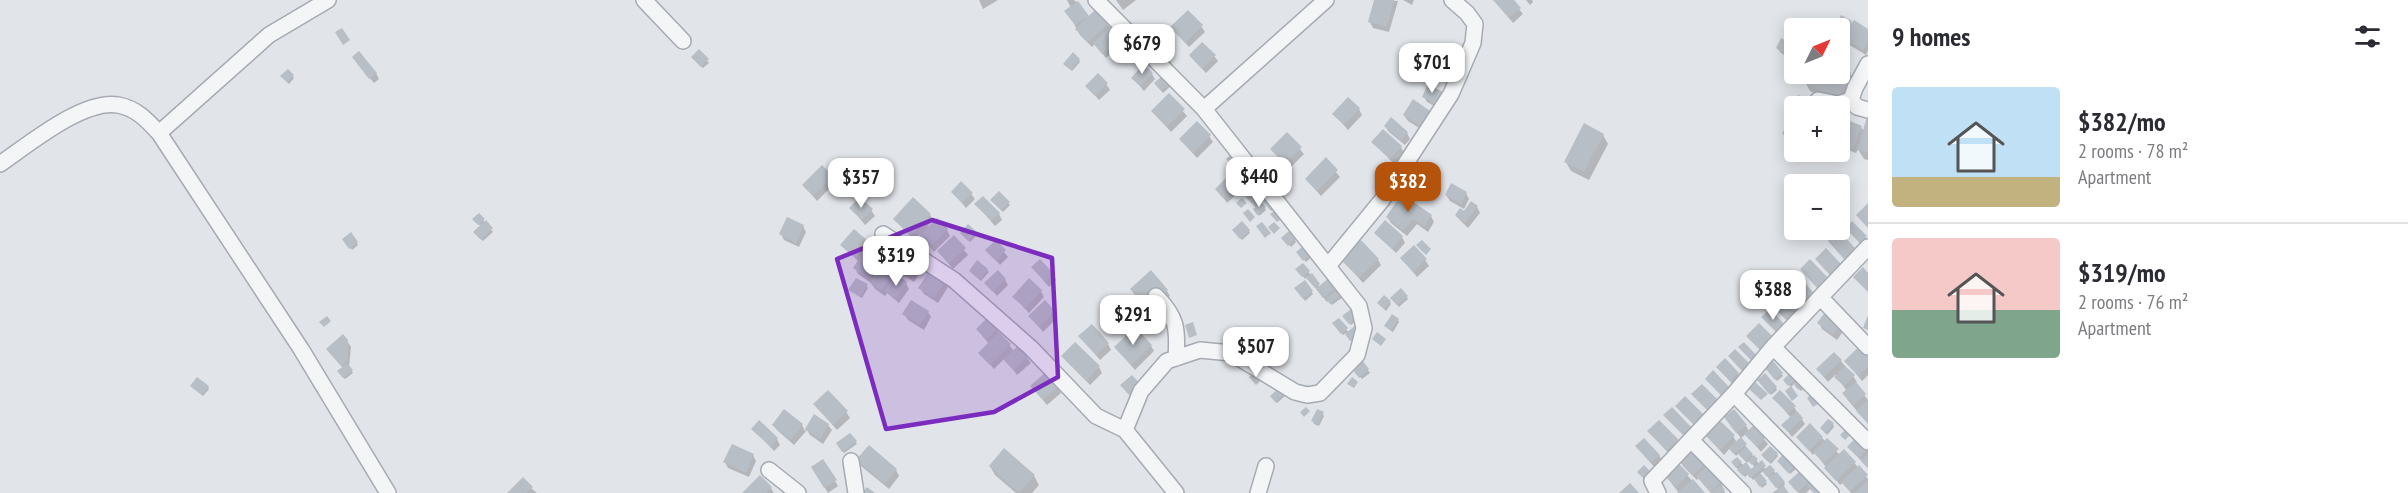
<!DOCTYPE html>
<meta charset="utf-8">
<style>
body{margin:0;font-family:"PT Sans Narrow",sans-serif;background:#f7f7f7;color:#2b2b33;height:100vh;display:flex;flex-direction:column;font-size:22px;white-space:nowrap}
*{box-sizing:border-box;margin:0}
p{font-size:20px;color:#7c7c81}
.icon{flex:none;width:33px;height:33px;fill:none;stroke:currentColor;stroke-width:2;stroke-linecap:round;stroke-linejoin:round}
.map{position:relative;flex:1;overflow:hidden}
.panel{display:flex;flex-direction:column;background:#fff;width:540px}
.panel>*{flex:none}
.needle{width:39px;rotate:47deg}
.tools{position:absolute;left:1784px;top:18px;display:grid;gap:12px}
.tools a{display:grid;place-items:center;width:66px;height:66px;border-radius:6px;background:#fff;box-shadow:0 3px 15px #0003;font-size:30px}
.price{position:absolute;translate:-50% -51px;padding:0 14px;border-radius:12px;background:#fff;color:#222;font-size:20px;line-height:39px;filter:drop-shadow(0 2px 3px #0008)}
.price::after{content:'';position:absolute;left:50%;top:36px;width:18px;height:14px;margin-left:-9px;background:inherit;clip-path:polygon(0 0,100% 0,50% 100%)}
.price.on{background:#b45309;color:#fff}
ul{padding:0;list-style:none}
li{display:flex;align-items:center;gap:18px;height:150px;padding:0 24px}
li+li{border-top:2px solid #e1e1e2}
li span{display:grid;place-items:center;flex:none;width:168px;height:120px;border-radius:6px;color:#555}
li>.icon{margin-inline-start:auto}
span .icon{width:72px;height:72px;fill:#fffc;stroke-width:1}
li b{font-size:26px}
h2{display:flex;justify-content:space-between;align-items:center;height:72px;padding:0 24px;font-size:26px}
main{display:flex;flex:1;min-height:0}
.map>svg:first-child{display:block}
.shadow{fill:#0003}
.building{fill:#b8bec5}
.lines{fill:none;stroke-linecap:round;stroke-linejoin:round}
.minor-casing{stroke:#a6abb3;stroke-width:18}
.minor{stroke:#f3f5f7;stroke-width:15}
.marked{fill:#7b2cbf;fill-opacity:0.2;stroke:#7b2cbf;stroke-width:4.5;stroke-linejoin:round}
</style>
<main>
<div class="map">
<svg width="1868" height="493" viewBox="0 0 1868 493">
<rect width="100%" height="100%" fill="#e1e4e9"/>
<path class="shadow" d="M979,0H998L983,9Z
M1067,0H1074L1078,3L1089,18L1107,24L1124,42L1106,58L1095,44L1092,47L1080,35L1070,16L1071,8Z
M1116,0H1136L1123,10Z
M1376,0L1398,1L1389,32L1373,28L1370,22Z
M1403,0H1414L1412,5Z
M1494,0H1512L1523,14L1513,23Z
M1526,0H1532L1533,2L1530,5Z
M1851,22L1853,25L1868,31V51L1866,55L1848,44L1845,38L1847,35L1839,31Z
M1201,26L1205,32L1189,47L1172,28Z
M1782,40L1794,48V61L1781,53L1777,48Z
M699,51L709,63L703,68L694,59Z
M1190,56H1214L1218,61L1206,73Z
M1456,59L1459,65L1455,73L1440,65L1437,60Z
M1079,60L1080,62L1072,71L1066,66Z
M357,63L376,73L379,79L374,83Z
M1839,67L1850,73L1855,82L1842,107L1810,91L1805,82L1810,74H1839Z
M1152,74L1155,79L1144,91L1133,78Z
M1446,74L1445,83L1430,76Z
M293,76L294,78L289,84L283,78Z
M1174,83L1163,93L1157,86Z
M1106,84L1110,90L1099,100L1087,86Z
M1442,93L1445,99L1440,109L1427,102L1424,97Z
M1169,95L1187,116L1171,132L1152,111Z
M1359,109L1362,115L1348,130L1334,114Z
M1429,112L1432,117L1424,131L1408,121L1404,115Z
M1868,117V160L1864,159L1858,149L1856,153L1841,147L1839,142V139L1861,127L1864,132Z
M1385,126L1407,133L1410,139L1405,145L1389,132Z
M1287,134L1304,154L1289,169L1272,150Z
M1603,135L1608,144L1589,180L1571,171L1566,162Z
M1209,136L1213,142L1197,158L1181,140Z
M1373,142L1401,147L1404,153L1394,164Z
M1234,154L1277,207L1271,211L1264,201L1261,203L1266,210L1259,216L1255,210L1256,208L1235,182L1231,176L1238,170L1230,162Z
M1326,160L1340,177L1321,196L1306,179Z
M822,167L836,182L817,201L804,185Z
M854,171L871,175L874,181L867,186Z
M1437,176L1440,182L1431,196L1421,190L1418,185Z
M1234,188L1237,194L1227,203L1217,189Z
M953,192L971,194L975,199L966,208Z
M1466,193L1469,199L1464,209L1450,201L1446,195Z
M993,202L1008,203L1010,205L1003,212Z
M976,204L999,214L1002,220L995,226Z
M1477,207L1480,213L1468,228L1456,216Z
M851,208L871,210L875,216L865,225Z
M930,215L933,220L928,226L947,230L950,236L934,252L920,234L914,240L895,219Z
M1431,216L1434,222L1428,232L1417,224L1407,236L1391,223L1388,218Z
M483,220L493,232L483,241L477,234L481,227L476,221Z
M1852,223L1868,240L1864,248L1847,228Z
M803,226L806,232L799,247L784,240L781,234Z
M854,231L867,242L871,250H886L887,253L881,261L869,250L864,256L877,265L880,271L906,283L909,289L899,303L887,293L885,296L875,289L871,283L858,274L855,268L859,262L842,245Z
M1249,231L1250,233L1242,240L1235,232Z
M976,233L977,235L970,242L963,235Z
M1376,233L1402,237L1405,243L1396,253Z
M954,238L968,255L953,269L939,252Z
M344,240L357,243L358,245L352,250Z
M1285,240H1295L1296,242L1291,247Z
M996,242L1008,257L1000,265L987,250Z
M1829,242L1854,249L1857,255L1848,263Z
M1299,254L1314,255L1306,262Z
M1402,258L1425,260L1429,266L1417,277Z
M1343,260H1378L1381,265L1363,283Z
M890,263L916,267L920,273L914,282L893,268Z
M1303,265L1320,287L1331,278L1361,317L1351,325L1344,316L1352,310L1343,297L1332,305L1329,301L1327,302L1307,277L1305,279L1299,271Z
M1033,268L1053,274L1056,280L1049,287Z
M987,270L989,272L981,281L972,273Z
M1005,280L1008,285L997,296L986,283Z
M945,281L948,287L938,303L924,294L920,288Z
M1304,282L1313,294L1305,301L1298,291Z
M867,286L868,288L862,298L850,290Z
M1131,289L1167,291L1170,296L1151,313Z
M1041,291L1044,297L1029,313L1014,297Z
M1407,297L1408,299L1399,307L1393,300Z
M1044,302L1057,318L1043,332L1030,316Z
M1390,302L1391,304L1386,311L1379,303Z
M1775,307L1795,309L1798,314L1789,323Z
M928,312L931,317L924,330L908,320L904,314Z
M988,319L1014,351L1019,347L1031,363L1017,375L1005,358L994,369L980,353L989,344L977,329Z
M1339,320L1349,333L1363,334L1352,342L1346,333L1343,335L1336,326Z
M1398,320L1399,322L1393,332L1387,328L1386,326Z
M1819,323L1841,324L1844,330L1837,340L1822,329Z
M1080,336L1108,344L1111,350L1100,360Z
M347,341L351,347L349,367L353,373L345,379L340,374L343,368L328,350Z
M1151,346L1154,351L1135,370L1116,348Z
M1868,351V375L1862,381L1846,361Z
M1063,356L1099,367L1102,373L1090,385Z
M1841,361L1853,376L1857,382L1855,383L1868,400V424L1847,399V391L1835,375L1828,382L1818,370Z
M1362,362L1370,373L1362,379L1355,371Z
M1773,363L1783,376L1777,381L1768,371Z
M1718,367L1738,374L1741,380L1734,386Z
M1707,379L1728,388L1731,393L1725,400Z
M1795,380L1797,383L1808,385L1801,391L1795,383L1791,387L1786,382Z
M1760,382L1776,388L1777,390L1771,395Z
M208,387L209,389L203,396L193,388Z
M1032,387H1057L1061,393L1047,405Z
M1284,394L1285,396L1277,403L1273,399Z
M1774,398L1794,407L1805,424L1792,437L1783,425L1791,418Z
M815,405L846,412L850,418L837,430Z
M785,411L802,425L805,431L815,416L828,425L832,430L823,444L810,435L807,430L794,445L777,430L773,425Z
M1323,414L1324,416L1319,426L1314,424L1313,421Z
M1729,423L1746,426L1749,431L1754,427L1768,444L1761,452L1746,434L1741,438Z
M1833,424L1834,427L1827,435L1822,429Z
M753,429L777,439L780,445L774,451Z
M1649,431L1677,441L1681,447L1671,456Z
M850,435L857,444L844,453L838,444Z
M1706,435L1733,436L1737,443L1745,445L1759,464L1766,469L1770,467L1784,482L1785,485L1782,487L1787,493H1775L1779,490L1763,471L1760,474L1767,484L1762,488L1755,478L1753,480L1748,474L1745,477L1734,465L1741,463L1751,471L1755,468L1750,460L1747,463L1739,453L1736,456L1730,448L1724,455Z
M1798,437L1822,438L1840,455L1844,451L1868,479V493H1851L1843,483L1840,485L1815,453L1813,455Z
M1868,443V468L1848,447Z
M1637,447L1659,455L1662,461L1655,468Z
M1692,449L1721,482L1725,493H1711L1699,478L1697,480L1683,466L1680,460Z
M1005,450L1034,476L1039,485L1032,493H1016L995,475L990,466Z
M1777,454L1778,456L1771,464L1764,458Z
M753,455L756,461L749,477L728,468L725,462Z
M1785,455L1797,468L1790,474L1780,463Z
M858,460L896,470L899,476L889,489L861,466Z
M823,461L838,486L828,493L813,468Z
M1801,472L1821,493H1815L1810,489L1806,493H1799L1793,488L1790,482Z
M1665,475H1687L1703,493H1679Z
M531,488L537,493H510Z
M771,488L774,493H744Z"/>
<path class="building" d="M1374,0H1394L1387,27L1368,22Z
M1493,0H1514L1521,8L1509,18Z
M1078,1L1089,16L1075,25L1064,11Z
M1096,9L1109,23L1088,42L1075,29Z
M1188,10L1203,25L1185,43L1170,27Z
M1841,15L1852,21L1847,31L1854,20L1868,29V41L1863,50L1843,38L1846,33L1835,28Z
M1112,25L1122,36L1102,54L1093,43Z
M342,28L350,40L343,45L335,32Z
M1781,38L1794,46L1792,57L1776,48Z
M1202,42L1216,55L1202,69L1189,55Z
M699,49L709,59L701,67L691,57Z
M1440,49L1457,58L1452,68L1435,60Z
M359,51L377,73L369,79L352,57Z
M1073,52L1080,59L1071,70L1063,64Z
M1144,64L1153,73L1140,86L1131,78Z
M1839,66L1851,72L1837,100L1803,82L1808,74H1839Z
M1432,67L1447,73L1444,82L1429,76Z
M288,69L294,75L287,82L280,76Z
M1167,72L1174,80L1161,91L1154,83Z
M1098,73L1108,83L1095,96L1085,86Z
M1428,84L1443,92L1436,104L1422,97Z
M1169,93L1185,109L1167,127L1151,111Z
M1798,95L1815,102L1813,106H1794V124L1787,122Z
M1348,97L1360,108L1344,125L1332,114Z
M1413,99L1430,111L1420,126L1403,115Z
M1868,113V153L1857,150Z
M1391,117L1408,132L1401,141L1384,126Z
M1845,119L1862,126L1853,148L1839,142V135Z
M1197,121L1211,135L1193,153L1179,139Z
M1584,123L1604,134L1584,172L1564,162Z
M1786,126L1794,129V139L1782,134Z
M1383,129L1402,146L1390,159L1371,142Z
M1287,132L1302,147L1285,164L1270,149Z
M1234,152L1243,161L1235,168L1226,159Z
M1326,157L1338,170L1317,191L1305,179Z
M858,158L872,174L863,182L849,166Z
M1244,162L1254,172L1239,186L1230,176Z
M822,165L833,176L813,196L802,185Z
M1426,168L1438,175L1428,192L1416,185Z
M1257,176L1268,189L1252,204L1240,191Z
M1226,178L1235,188L1223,198L1215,189Z
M961,181L973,193L962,203L951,192Z
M1451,183L1467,192L1461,204L1445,195Z
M999,191L1010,202L1001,210L990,200Z
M1269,193L1277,204L1269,209L1261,199Z
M1402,194L1432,215L1424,227L1413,219L1403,231L1386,217Z
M983,196L1000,213L992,221L974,204Z
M860,197L873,209L862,220L849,208Z
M913,197L931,214L911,236L893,219Z
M1242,198L1247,203L1241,208L1236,203Z
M1471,201L1478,206L1465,223L1455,215L1460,208L1464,211Z
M1262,202L1266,207L1257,215L1253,209Z
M1868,203V228L1856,215Z
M1280,206L1287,215L1277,222L1270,214Z
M1248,209L1255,217L1250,222L1243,213Z
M479,213L485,219L478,225L472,219Z
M787,217L804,225L796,243L779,234Z
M937,218L948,229L930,247L919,236Z
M486,220L493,228L481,240L473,232Z
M1385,220L1403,236L1392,249L1374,233Z
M1242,221L1250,230L1240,239L1232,230Z
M1852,221L1867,236L1860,243L1845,228Z
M1262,222L1271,233L1265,238L1256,226Z
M1274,222L1280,228L1274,234L1268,227Z
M968,224L977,232L968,241L960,233Z
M854,229L868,241L855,258L840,245Z
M1289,231L1296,239L1288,246L1281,238Z
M1839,231L1855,248L1844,259L1828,241Z
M351,232L358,242L349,249L342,239Z
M954,235L966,248L949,264L937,251Z
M996,240L1006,250L996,261L985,250Z
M1361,240L1379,259L1359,278L1341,260Z
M1422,240L1431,249L1426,255L1416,245Z
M876,241L887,249L880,260L868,252Z
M1307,243L1314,252L1303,261L1296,252Z
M1414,245L1427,259L1413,272L1400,258Z
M1826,248L1841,264L1830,275L1815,259Z
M896,251L918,266L910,277L888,262Z
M863,253L878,264L868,278L853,268Z
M1040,259L1054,274L1045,282L1031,267Z
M1810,259L1828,278L1817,288L1800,269Z
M977,260L988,269L980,280L969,271Z
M1303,263L1310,271L1302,277L1295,269Z
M882,266L893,274L881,291L870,283Z
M1863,267L1868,273V292L1853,277Z
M930,270L946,280L934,298L918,288Z
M998,270L1006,279L993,292L984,283Z
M1151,270L1168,290L1147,309L1130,289Z
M1312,273L1320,284L1315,288L1306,278Z
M896,274L907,282L896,299L884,291Z
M1331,276L1339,285L1323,298L1316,289Z
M1798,276L1814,293L1803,303L1787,286Z
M856,278L868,284L860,297L848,290Z
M1029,278L1042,290L1026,308L1012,297Z
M1305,280L1313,291L1303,299L1294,288Z
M1340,287L1345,292L1330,304L1326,299Z
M1401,288L1408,296L1397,305L1390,298Z
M1384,295L1391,301L1384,309L1377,303Z
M1784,296L1796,308L1785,319L1773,306Z
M911,300L929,311L920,325L902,314Z
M1045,300L1055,311L1039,327L1028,316Z
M1355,306L1361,314L1349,324L1342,316Z
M1770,309L1785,325L1777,333L1761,317Z
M1826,311L1842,323L1833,335L1817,323Z
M1392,314L1399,319L1391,330L1384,326Z
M1868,315V330L1863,328Z
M327,316L331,321L324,327L319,322Z
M988,317L998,328L986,340L976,329Z
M1339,318L1348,328L1341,334L1332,323Z
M1193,322L1197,335L1189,338L1185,325Z
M1759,323L1776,340L1763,353L1746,336Z
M1092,324L1109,343L1096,355L1078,336Z
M1357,324L1362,331L1350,341L1345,334Z
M1135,327L1152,345L1131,365L1114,347Z
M999,332L1011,344L990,365L978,353Z
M1377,332L1386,339L1381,346L1372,339Z
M343,334L348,340V360L341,366L326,349Z
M1075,342L1100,366L1086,381L1061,356Z
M1744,342L1758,357L1753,362L1738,347Z
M1863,343L1868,349V367L1858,376L1844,361Z
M1019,345L1029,356L1013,370L1003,359Z
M1735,349L1750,364L1742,371L1728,356Z
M1834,352L1842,360L1824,377L1816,369Z
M1725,358L1739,373L1730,381L1716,367Z
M1362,360L1369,369L1359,378L1352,369Z
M1773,361L1783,373L1775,380L1765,368Z
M347,363L353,370L343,378L337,371Z
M1845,366L1855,375L1844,386L1834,377Z
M1256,370L1264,378L1256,385L1249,377Z
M1713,370L1729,387L1721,395L1705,379Z
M1046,372L1059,386L1043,400L1030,386Z
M1765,373L1777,387L1769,394L1757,380Z
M1790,373L1796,379L1788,386L1783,380Z
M1132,375L1141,385L1130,396L1120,385Z
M1802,376L1808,381L1799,390L1794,385Z
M197,377L209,386L202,395L190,386Z
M1352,377L1358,382L1354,388L1347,384Z
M1755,382L1768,394L1761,400L1749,389Z
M1856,382L1866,394L1853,406L1842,393Z
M1702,384L1721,403L1710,413L1691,394Z
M1791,386L1798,396L1792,401L1785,391Z
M1280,387L1285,393L1275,402L1270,396Z
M828,390L848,411L833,425L813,404Z
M1780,390L1796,406L1788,413L1772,398Z
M1817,390L1824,400L1813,407L1807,398Z
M1685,396L1705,416L1695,426L1675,406Z
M1868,400V423L1856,411Z
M1306,407L1310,411L1304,417L1300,412Z
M1672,407L1692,428L1684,436L1663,415Z
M784,409L803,424L791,440L772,425Z
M1317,409L1324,412L1318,424L1311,421Z
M1734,409L1747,425L1736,433L1724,417Z
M1797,411L1803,418L1788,432L1781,425Z
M814,414L829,424L820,439L805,429Z
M1828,419L1834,423L1825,433L1820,428Z
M759,420L778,438L771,447L751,429Z
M1659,420L1679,440L1667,451L1647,431Z
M1719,420L1735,435L1720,450L1705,435Z
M1810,423L1823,437L1809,451L1796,437Z
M1754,425L1766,437L1757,447L1744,434Z
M1846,429L1851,434L1845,440L1840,435Z
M850,433L857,441L842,452L836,443Z
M1860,433L1868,449L1859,458L1847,447Z
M1741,437L1747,444L1734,454L1728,448Z
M1644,438L1660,455L1651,463L1635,446Z
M1827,438L1839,449L1824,463L1813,452Z
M732,444L754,454L746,473L723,462Z
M869,445L897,469L885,484L856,460Z
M1770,446L1778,453L1770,463L1761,455Z
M1692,447L1707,462L1693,475L1678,460Z
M1746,447L1753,454L1745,461L1738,454Z
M1004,448L1035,475L1019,493L989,466Z
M1844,449L1856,462L1836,481L1824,468Z
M1785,453L1797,465L1788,473L1777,461Z
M1868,454V468L1861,461Z
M1754,455L1758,459L1752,465L1748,461Z
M1737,457L1742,462L1736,468L1731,462Z
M823,459L837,480L824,488L811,467Z
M1762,460L1766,466L1750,478L1746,473L1743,476L1737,470L1746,462L1751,469Z
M1676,461L1689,474L1676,487L1663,474Z
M1644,465L1653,474L1646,481L1637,472Z
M1709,465L1723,481L1710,492L1696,476Z
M1770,465L1775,470L1767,477L1762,471Z
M1859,465L1868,475L1850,491L1841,482Z
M1801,470L1811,480L1798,492L1788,482Z
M1777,472L1785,482L1776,488L1768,478Z
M1761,474L1767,481L1760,487L1754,479Z
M760,475L772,487L766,493H742Z
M523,477L533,487L526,493H507Z
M1693,479L1705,493H1677Z
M1815,479L1823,488L1818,493H1814L1807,486Z
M1868,480V493H1855Z
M1630,483L1639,493H1619Z
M1720,485L1725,490L1722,493H1711Z
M1783,485L1789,493H1772Z
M867,487L875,493H862Z"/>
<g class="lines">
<g class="minor-casing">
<path id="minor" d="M644,0L683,41
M1096,0L1204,109L1359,306L1364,328L1357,355L1320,393L1307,395L1295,392L1231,353L1200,350L1167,361L1141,391L1125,430L1176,493
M1818,100L1838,104L1851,100
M1851,100L1855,88L1868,64
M1851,100L1857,107L1868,110
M1204,109L1326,0
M159,133L269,35L328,0
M0,164C28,145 83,99 118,105C136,108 147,120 159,133L301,349L388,493
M883,234L954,280L1031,348L1096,416L1125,430
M1328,266L1382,200L1451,94L1473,43L1475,24L1467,13L1452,0
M1156,296C1177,317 1178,329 1176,358
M1821,298L1868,347
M1773,347L1868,442
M1734,394L1831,493
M1691,440L1743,493
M851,461L856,493
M769,470L798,493
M1258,493L1266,466
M1658,493L1652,481L1734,394L1773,347L1868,247"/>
</g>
<use href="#minor" class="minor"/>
</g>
<path class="marked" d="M932,220L1052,258L1058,377L994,412L886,429L837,259Z"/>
</svg>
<div class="tools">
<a><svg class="needle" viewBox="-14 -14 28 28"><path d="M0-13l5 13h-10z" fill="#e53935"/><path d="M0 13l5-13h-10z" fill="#7c7c81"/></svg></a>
<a>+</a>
<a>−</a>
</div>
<b class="price" style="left:1142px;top:75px">$679</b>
<b class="price" style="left:1432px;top:94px">$701</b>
<b class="price" style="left:1259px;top:208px">$440</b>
<b class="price" style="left:861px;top:209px">$357</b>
<b class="price on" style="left:1408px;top:213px">$382</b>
<b class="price" style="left:896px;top:287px">$319</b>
<b class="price" style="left:1773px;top:321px">$388</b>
<b class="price" style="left:1133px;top:346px">$291</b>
<b class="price" style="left:1256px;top:378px">$507</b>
</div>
<section class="panel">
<h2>9 homes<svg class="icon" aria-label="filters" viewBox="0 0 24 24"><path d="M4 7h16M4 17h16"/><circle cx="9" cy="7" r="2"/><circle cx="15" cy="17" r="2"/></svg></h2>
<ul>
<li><span style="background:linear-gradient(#bfe0f5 75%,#c2b280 0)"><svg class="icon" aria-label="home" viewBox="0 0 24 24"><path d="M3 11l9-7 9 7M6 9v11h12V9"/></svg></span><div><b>$382/mo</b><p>2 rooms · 78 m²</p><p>Apartment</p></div></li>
<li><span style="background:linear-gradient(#f6c9c9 60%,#7fa58c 0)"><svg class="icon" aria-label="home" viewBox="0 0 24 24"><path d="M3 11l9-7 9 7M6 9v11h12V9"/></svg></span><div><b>$319/mo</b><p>2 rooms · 76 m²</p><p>Apartment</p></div></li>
</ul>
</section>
</main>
